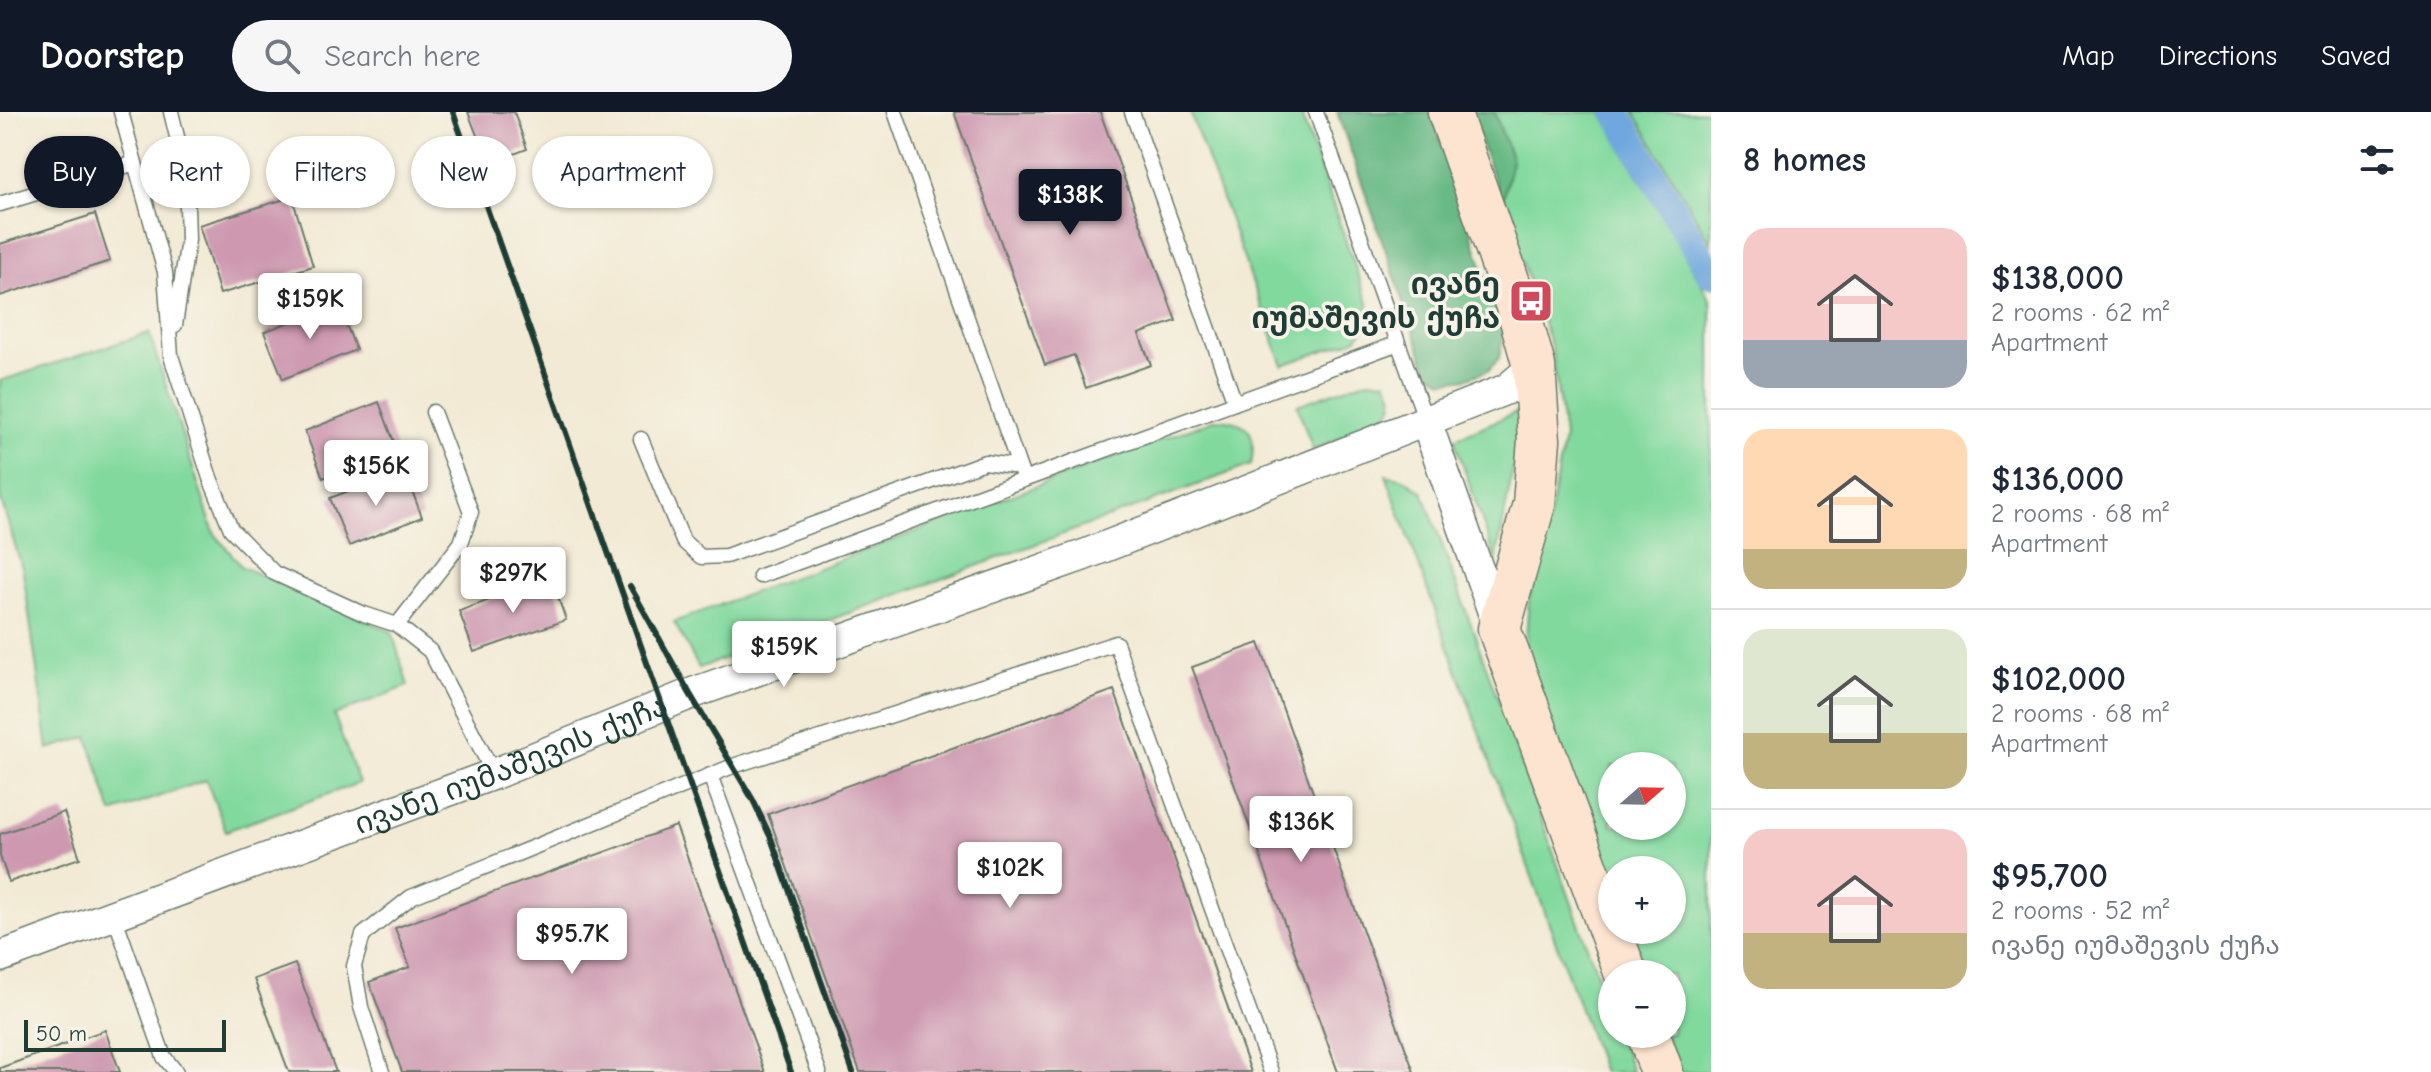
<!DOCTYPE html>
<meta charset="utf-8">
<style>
body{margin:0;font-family:"Comic Neue","Noto Sans Georgian",sans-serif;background:#f6f6f7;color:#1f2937;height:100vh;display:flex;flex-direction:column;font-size:30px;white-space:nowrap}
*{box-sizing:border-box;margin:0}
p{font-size:26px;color:#747a83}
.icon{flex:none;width:44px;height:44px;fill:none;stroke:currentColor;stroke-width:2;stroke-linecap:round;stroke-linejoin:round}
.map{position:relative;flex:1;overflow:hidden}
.side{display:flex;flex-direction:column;background:#fff;width:720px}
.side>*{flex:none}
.guide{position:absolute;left:24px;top:24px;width:760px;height:72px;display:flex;gap:16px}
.needle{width:52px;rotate:70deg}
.controls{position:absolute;left:1598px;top:640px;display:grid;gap:16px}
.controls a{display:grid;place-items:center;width:88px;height:88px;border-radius:50%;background:#fff;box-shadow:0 2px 6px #0004;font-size:40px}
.scale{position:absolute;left:24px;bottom:20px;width:202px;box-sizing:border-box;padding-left:8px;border:4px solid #1f3d34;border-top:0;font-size:22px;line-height:28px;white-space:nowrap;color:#1f3d34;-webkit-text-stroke:6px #f7f3e8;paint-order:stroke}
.price{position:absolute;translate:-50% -68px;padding:0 18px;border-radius:8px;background:#fff;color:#222;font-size:26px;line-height:52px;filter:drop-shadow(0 2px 4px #0008)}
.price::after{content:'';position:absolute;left:50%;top:48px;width:24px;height:18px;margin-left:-12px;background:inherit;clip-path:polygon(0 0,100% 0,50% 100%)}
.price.active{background:#111827;color:#fff}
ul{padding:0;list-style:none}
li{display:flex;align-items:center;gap:24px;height:200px;padding:0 32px}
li+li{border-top:2px solid #e0e1e3}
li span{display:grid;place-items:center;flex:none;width:224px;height:160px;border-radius:24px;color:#555}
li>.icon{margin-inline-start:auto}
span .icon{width:96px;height:96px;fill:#fffc;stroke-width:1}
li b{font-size:34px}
h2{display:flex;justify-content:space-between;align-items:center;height:96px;padding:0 32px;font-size:34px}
.chip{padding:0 28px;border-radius:36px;background:#fff;box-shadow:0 2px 6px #0004;font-size:28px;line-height:72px}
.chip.active{background:#111827;color:#fff}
header{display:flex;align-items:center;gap:48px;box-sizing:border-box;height:112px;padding:0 40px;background:#111827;color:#fff}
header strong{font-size:38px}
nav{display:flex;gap:44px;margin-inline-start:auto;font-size:28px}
.search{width:560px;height:72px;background:#f6f6f7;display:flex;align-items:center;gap:20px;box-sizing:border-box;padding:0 28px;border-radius:44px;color:#747a83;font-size:30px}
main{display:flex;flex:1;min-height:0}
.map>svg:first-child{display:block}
.green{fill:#81d99e;stroke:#508b69;stroke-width:2;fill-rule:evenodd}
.forest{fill:#68b985;stroke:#447b5c;stroke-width:2}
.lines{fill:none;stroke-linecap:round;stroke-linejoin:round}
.canal{stroke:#6fa7de;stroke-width:28}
.building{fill:#cd98b0}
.lane-casing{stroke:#697a6c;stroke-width:17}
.street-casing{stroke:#697a6c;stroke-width:33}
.secondary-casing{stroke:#697a6c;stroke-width:45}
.lane{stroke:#fff;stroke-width:14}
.street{stroke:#fff;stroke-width:30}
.secondary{stroke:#fde4d0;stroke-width:42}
.rail{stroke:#1f3d34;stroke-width:6}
.labels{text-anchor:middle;stroke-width:7;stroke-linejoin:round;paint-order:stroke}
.poi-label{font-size:30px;font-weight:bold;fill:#1f3d34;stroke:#f7f3e8;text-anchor:end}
.street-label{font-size:30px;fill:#1f3d34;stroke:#f7f3e8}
</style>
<header>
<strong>Doorstep</strong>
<div class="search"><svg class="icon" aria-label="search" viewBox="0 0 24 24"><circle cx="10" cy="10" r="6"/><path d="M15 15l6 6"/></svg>Search here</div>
<nav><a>Map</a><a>Directions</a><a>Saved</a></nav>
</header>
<main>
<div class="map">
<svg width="1711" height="960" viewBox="0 0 1711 960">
<rect width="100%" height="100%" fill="#f7f3e8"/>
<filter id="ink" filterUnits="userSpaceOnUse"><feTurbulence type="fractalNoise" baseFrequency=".0125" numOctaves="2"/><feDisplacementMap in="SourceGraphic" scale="16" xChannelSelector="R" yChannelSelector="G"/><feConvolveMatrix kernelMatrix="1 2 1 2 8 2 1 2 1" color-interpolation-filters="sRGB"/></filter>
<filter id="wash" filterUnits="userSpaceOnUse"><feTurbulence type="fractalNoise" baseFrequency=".006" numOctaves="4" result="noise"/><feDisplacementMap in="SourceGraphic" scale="32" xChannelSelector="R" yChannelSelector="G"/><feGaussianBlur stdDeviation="1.8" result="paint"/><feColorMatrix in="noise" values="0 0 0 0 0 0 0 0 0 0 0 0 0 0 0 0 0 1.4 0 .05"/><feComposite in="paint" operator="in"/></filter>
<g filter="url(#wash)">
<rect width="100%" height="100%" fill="#f2ead4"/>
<path class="green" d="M1190,0H1300L1368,191V211L1356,227L1283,253Z
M1494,0H1601L1711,188V960H1679L1665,922H1672V862H1643L1627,818H1672V758H1612V777L1525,538L1529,488L1548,412L1564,325L1552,237L1502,90L1512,48ZM1612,654H1672V714H1612Z
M1634,0H1711V131Z
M149,221L214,421L242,455L392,520L408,574L334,603L359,671L226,719L206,668L112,701L88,625L48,637L23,459L0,385V269Z
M1368,268L1386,269C1395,283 1396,292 1385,305L1313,338L1297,293Z
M1524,297L1496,449L1454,327Z
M1216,307C1251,309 1257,320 1251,353L699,556L674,510Z
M1386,363L1404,367L1423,380L1612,903V922H1619L1632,960H1603Z"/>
<path class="forest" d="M1337,0H1431L1504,220L1499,246L1489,258L1468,266L1444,269L1428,259Z
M1470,0H1494L1512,48L1502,90Z"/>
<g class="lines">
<path class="canal" d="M1616,0L1711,162"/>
</g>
<g id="blocks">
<path class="building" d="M468,0H514L527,37L488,52Z
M954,0H1100L1176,209L1139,222L1151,253L1086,276L1074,243L1045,253Z
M292,85L313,154L220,182L199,113Z
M95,102L110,149L0,184V132Z
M338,191L356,238L283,267L264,220Z
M379,290L397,338L323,366L305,319Z
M404,358L422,405L349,434L330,386Z
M551,466L566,508L474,540L459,499Z
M1259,531L1414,960H1338L1192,555Z
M1114,578L1251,960H860L768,702Z
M64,700L80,746L9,770L0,744V722Z
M676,714L765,960H402L369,870L410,855L395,816Z
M295,852L336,960H289L254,867Z
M105,918L120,960H0V956Z"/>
</g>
</g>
<g filter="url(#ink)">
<use href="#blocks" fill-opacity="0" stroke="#697a6c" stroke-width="2"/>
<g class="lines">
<g class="lane-casing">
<path id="lane" d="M121,0L165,160L171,244L210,366L231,417L274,461L364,502L397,513L430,539L494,662
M171,0L186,62L188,128L175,213
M895,0L1021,360
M1132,0L1235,291
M1316,0L1426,309
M0,92L135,51
M641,327L683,429L701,445L726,444L985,350L1019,355
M760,464L1396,232
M397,513L461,431L471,400L433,300
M710,663L819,960
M114,803L164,945L176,960
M382,960L361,895L354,854L363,823L411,785L733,654L1116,531L1271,960"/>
</g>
<g class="street-casing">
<g id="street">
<path d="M1426,309L1499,517"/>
<path id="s1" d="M0,845L494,662L690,582L1084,443L1507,277L1534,254"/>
</g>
</g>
<g class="secondary-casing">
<path id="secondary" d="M1449,0L1518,197L1534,254L1539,328L1534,392L1499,517L1626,862
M1648,922L1662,960"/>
</g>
<use href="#lane" class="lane"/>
<use href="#street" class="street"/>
<use href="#secondary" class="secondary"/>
<path class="rail" d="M453,0L791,960
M630,474L690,582L753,688L771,726L853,960"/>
</g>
</g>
<defs>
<g id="bus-square" transform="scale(2.3)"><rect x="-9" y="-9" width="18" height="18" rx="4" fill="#d1495b" stroke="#f7f3e8"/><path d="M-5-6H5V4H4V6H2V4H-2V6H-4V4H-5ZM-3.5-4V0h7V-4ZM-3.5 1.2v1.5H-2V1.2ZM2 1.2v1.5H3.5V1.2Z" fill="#fff"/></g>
</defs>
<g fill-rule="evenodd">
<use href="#bus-square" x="1531" y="189"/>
</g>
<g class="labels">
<g class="poi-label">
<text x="1500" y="182">ივანე<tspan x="1500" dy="34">იუმაშევის ქუჩა</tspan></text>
</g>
<g class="street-label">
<text dy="10" stroke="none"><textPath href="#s1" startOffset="546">ივანე იუმაშევის ქუჩა</textPath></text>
</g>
</g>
</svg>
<div class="controls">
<a><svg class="needle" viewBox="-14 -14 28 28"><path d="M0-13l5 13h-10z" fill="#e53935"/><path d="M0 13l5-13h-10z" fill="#747a83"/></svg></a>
<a>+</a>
<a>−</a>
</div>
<div class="scale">50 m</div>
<b class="price active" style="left:1070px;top:125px">$138K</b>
<b class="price" style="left:310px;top:229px">$159K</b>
<b class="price" style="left:376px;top:396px">$156K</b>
<b class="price" style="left:513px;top:503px">$297K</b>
<b class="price" style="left:784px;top:577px">$159K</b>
<b class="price" style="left:1301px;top:752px">$136K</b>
<b class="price" style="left:1010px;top:798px">$102K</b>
<b class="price" style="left:572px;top:864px">$95.7K</b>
<div class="guide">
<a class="chip active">Buy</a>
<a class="chip">Rent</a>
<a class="chip">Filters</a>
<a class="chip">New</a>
<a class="chip">Apartment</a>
</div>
</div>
<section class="side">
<h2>8 homes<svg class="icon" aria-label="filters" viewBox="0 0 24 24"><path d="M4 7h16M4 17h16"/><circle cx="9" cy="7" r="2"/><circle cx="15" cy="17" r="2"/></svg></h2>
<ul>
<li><span style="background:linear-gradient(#f6c9c9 70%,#9aa5b1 0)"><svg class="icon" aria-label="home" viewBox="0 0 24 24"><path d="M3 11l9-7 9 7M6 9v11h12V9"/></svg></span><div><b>$138,000</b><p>2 rooms · 62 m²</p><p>Apartment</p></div></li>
<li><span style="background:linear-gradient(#ffd9b3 75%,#c2b280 0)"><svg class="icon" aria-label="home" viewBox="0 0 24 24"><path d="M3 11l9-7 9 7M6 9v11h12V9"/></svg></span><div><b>$136,000</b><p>2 rooms · 68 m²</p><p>Apartment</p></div></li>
<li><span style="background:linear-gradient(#dfe7d0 65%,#c2b280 0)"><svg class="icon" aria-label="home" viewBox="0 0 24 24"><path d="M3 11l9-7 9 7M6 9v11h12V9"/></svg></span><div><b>$102,000</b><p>2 rooms · 68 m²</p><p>Apartment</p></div></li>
<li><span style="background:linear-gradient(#f6c9c9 65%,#c2b280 0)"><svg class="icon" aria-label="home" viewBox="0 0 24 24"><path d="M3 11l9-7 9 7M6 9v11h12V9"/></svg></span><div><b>$95,700</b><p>2 rooms · 52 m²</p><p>ივანე იუმაშევის ქუჩა</p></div></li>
</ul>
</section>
</main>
